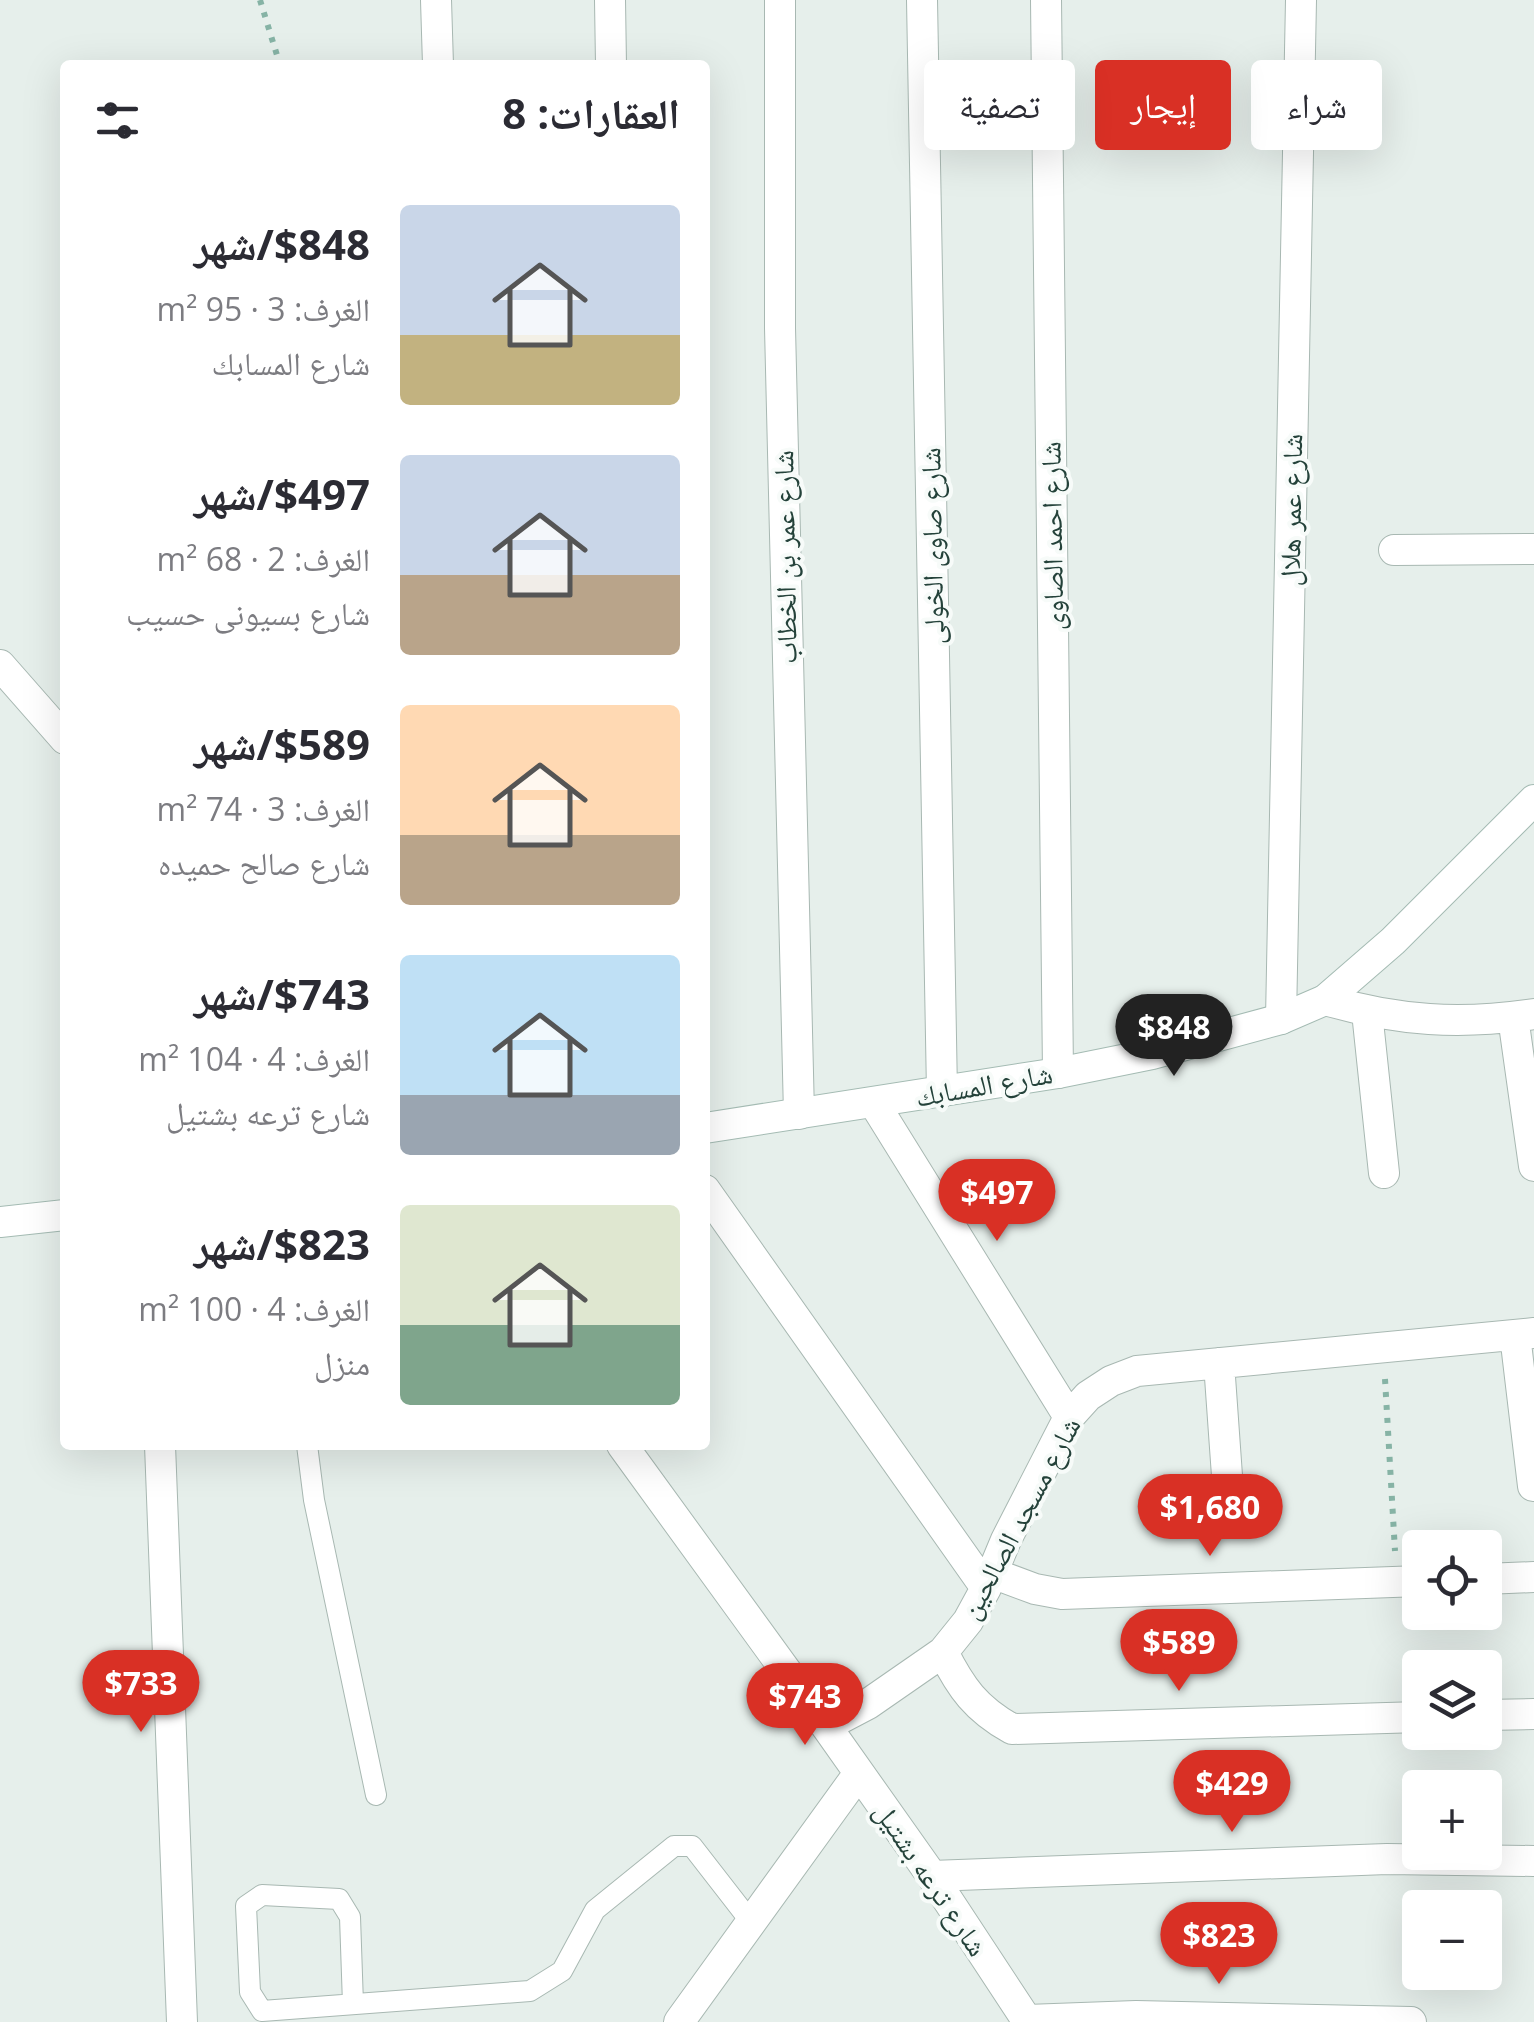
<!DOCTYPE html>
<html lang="ar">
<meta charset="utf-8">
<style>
body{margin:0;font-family:"Open Sans","Noto Naskh Arabic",sans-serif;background:#f7f7f7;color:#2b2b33;direction:rtl;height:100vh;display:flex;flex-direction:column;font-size:38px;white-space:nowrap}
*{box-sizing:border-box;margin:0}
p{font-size:32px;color:#7c7c81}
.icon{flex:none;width:55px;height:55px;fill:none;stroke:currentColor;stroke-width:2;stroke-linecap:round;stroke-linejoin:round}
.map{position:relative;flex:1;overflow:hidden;direction:ltr}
.side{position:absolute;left:60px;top:60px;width:650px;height:1390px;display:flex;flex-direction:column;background:#fff;border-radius:10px;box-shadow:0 10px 40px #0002;direction:rtl}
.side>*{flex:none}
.banner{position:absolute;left:740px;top:60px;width:642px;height:90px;direction:rtl;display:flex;gap:20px}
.tools{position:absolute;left:1402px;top:1530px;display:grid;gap:20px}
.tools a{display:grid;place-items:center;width:100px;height:100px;border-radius:10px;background:#fff;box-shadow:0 10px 40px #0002;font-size:50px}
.price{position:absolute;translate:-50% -85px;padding:0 22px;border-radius:35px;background:#d93025;color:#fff;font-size:32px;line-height:65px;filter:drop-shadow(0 2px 5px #0008)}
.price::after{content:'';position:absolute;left:50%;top:60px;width:30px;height:22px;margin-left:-15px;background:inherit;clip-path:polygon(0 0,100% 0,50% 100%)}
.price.current{background:#222;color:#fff}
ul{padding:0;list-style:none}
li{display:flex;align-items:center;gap:30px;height:250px;padding:0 30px}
li span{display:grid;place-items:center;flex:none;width:280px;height:200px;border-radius:10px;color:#555}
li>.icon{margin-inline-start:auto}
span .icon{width:120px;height:120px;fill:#fffc;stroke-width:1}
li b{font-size:42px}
h2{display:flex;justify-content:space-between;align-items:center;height:120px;padding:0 30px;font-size:42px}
.tag{padding:0 35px;border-radius:10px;background:#fff;box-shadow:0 10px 40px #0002;font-size:35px;line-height:90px}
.tag.current{background:#d93025;color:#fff}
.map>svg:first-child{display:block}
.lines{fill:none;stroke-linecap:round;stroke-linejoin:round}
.lane-casing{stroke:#a8b8b2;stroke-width:22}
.street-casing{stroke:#a8b8b2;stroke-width:32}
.secondary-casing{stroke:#a4bbb3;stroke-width:32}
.path{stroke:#86b3a5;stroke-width:6;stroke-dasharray:5 8;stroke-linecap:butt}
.lane{stroke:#fff;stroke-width:20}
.street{stroke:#fff;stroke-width:30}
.secondary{stroke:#fff;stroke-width:30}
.labels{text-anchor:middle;stroke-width:8;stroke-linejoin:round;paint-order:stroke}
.street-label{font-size:28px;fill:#24423a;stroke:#f7fbf9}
</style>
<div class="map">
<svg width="1534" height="2022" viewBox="0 0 1534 2022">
<rect width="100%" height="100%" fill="#e6efeb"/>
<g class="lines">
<g class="lane-casing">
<path id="lane" d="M307,1445L314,1500L376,1795
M353,2004L350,1917L339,1899L262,1895L246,1906L250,1992L262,2011L530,1991L562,1971L595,1910L674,1846H692L751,1922"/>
</g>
<g class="street-casing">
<path id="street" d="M436,0L438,65
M610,0L611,65
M780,0V328L799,1114
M922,0L942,1092
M1046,0L1058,1073
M1394,550L1534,549
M0,665L65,739
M1325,1000C1398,1021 1460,1025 1534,1014
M1367,1012L1384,1173
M1513,1017L1534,1166
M1281,1019L1301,0
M874,1103L1069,1417
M705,1190L986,1588
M1515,1335L1533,1486
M1219,1363L1229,1504
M160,1445L182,2022
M622,1445L826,1726L932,1876L1028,2022
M992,1573L1035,1589L1062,1594L1420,1581
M1485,1579L1534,1577
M943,1652C961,1688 976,1709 1012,1729L1420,1717
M1485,1715L1534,1714
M826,1726L868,1704L943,1652L968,1621L986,1588L1006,1540L1069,1417L1088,1396L1111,1381L1137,1371L1534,1333
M932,1876L1387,1859L1534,1861
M1027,2020L1136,2016L1411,2022
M679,2022L859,1773"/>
</g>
<g class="secondary-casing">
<path id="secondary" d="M705,1128L1058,1073L1152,1054L1281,1019L1325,1000L1393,941L1534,800
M0,1222L65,1215"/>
</g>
<path class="path" d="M260,0L280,65
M1385,1379L1395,1551"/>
<use href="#lane" class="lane"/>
<use href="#street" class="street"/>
<use href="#secondary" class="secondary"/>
</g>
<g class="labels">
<g class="street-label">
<text transform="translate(1291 510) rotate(-89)" y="10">شارع عمر هلال</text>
<text transform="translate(1052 536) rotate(-91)" y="10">شارع احمد الصاوى</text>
<text transform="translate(932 546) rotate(-91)" y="10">شارع صاوى الخولى</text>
<text transform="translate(785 557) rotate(-91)" y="10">شارع عمر بن الخطاب</text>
<text transform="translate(984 1085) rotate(-10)" y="10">شارع المسابك</text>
<text transform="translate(1020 1518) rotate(-62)" y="10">شارع مسجد الصالحين</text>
<text transform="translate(931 1879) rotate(56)" y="10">شارع ترعه بشتيل</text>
</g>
</g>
</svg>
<div class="tools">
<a><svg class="icon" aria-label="locate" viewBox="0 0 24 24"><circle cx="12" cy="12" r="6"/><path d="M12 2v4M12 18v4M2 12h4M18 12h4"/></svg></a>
<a><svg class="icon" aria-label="layers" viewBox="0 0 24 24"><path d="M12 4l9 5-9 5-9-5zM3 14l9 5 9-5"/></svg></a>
<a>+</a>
<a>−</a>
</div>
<b class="price current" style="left:1174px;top:1079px">$848</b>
<b class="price" style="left:997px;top:1244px">$497</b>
<b class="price" style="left:1210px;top:1559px">$1,680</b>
<b class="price" style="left:1179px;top:1694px">$589</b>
<b class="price" style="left:141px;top:1735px">$733</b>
<b class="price" style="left:805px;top:1748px">$743</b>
<b class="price" style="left:1232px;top:1835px">$429</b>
<b class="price" style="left:1219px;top:1987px">$823</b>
<div class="banner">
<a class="tag">شراء</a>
<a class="tag current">إيجار</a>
<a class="tag">تصفية</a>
</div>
<section class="side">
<h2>العقارات: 8<svg class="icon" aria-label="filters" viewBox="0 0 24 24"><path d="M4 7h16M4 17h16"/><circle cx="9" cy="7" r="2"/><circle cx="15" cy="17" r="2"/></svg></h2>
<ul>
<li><span style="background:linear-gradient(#c9d6e8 65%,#c2b280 0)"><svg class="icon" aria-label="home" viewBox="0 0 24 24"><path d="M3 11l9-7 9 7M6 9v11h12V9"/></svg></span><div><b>$848/شهر</b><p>الغرف: 3 · 95 m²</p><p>شارع المسابك</p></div></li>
<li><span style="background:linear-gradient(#c9d6e8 60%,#b9a48a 0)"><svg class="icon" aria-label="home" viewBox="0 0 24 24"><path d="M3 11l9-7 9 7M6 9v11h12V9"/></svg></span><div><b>$497/شهر</b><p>الغرف: 2 · 68 m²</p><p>شارع بسيونى حسيب</p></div></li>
<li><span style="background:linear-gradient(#ffd9b3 65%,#b9a48a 0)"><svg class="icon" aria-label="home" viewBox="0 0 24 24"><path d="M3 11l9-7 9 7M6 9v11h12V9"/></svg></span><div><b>$589/شهر</b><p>الغرف: 3 · 74 m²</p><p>شارع صالح حميده</p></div></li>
<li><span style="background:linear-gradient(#bfe0f5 70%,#9aa5b1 0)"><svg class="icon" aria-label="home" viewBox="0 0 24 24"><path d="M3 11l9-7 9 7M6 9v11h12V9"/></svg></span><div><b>$743/شهر</b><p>الغرف: 4 · 104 m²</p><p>شارع ترعه بشتيل</p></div></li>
<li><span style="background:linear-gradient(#dfe7d0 60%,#7fa58c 0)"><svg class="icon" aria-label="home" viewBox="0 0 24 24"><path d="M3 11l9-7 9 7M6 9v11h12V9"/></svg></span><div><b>$823/شهر</b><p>الغرف: 4 · 100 m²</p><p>منزل</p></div></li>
</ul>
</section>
</div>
